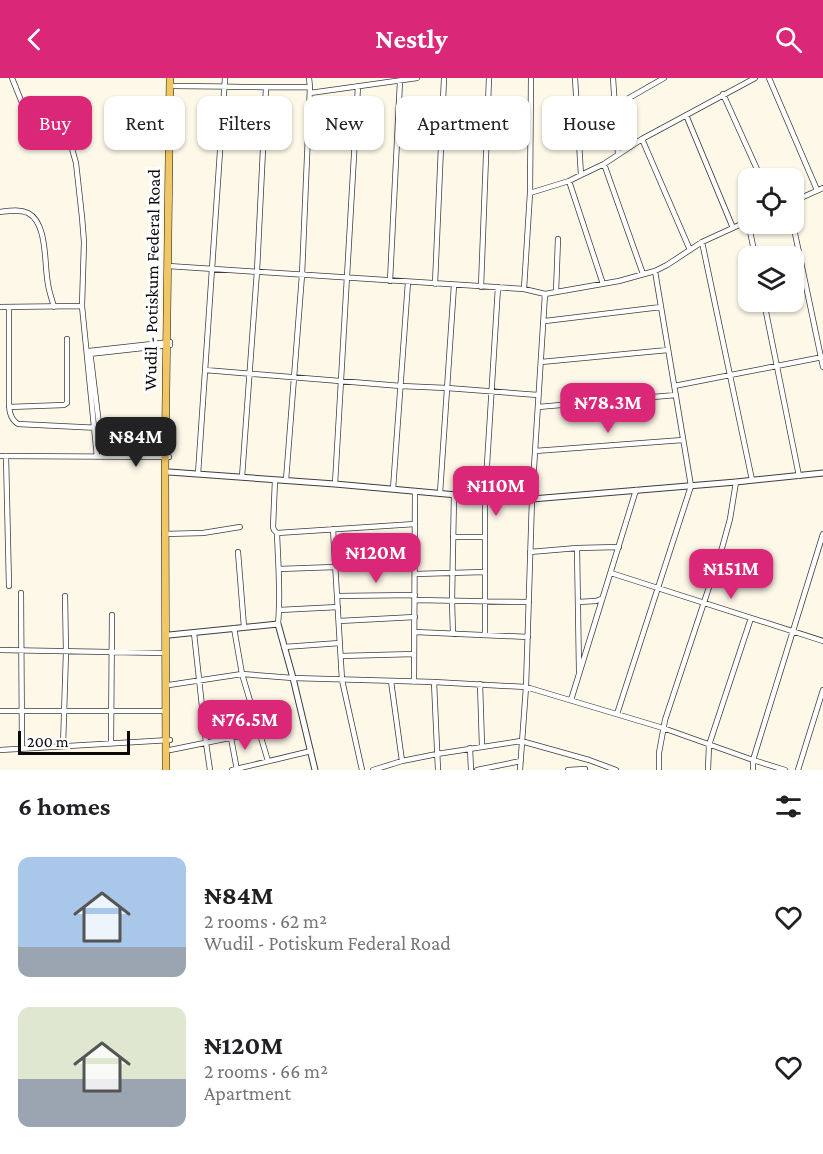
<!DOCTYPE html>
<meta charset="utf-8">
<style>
body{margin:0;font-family:"Crimson Pro",serif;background:#f2f2f2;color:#202124;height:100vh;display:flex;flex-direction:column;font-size:22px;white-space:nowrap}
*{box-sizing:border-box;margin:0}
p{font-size:20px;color:#757577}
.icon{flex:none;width:33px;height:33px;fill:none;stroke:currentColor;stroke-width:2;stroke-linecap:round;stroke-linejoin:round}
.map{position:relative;height:692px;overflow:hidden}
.details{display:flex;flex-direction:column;background:#fff;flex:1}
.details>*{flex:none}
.guide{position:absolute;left:18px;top:18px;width:788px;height:54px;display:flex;gap:12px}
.fabs{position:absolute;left:738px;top:90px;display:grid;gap:12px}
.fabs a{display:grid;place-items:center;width:66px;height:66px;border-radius:12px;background:#fff;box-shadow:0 2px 4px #0004;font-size:30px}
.scale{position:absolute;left:18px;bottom:15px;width:112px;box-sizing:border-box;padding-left:6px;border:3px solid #0a0a0a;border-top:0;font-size:16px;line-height:21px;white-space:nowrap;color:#0a0a0a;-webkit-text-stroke:4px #fff;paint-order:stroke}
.price{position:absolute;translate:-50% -51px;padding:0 14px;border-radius:12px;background:#db2777;color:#fff;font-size:20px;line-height:39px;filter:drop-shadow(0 2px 3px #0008)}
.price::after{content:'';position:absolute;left:50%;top:36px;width:18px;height:14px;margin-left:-9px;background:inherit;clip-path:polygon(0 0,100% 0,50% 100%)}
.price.on{background:#222;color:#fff}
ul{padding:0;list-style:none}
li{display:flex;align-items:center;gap:18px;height:150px;padding:0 18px}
li span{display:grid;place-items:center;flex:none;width:168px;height:120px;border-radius:12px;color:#555}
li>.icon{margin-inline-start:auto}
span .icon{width:72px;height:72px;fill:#fffc;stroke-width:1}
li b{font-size:26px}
h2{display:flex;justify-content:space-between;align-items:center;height:72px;padding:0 18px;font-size:26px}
.tag{padding:0 21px;border-radius:12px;background:#fff;box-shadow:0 2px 4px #0004;font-size:21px;line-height:54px}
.tag.on{background:#db2777;color:#fff}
header{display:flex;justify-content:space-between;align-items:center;height:78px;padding:0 18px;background:#db2777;color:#fff;font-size:27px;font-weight:700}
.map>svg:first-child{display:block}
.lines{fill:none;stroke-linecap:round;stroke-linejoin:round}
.minor-casing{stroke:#3d3d3d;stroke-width:6}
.tertiary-casing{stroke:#3d3d3d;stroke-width:7}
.primary-casing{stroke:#1b1b1b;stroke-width:8}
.minor{stroke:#fff;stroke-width:4.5}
.tertiary{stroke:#fff;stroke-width:5}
.primary{stroke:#f1c766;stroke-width:7}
.labels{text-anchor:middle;stroke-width:6;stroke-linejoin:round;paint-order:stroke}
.street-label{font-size:18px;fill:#0a0a0a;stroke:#fff}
</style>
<header><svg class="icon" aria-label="back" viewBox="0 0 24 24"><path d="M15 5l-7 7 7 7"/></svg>Nestly<svg class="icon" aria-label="search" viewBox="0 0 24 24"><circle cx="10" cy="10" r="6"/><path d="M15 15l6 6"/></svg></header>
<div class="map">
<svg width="823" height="692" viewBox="0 0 823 692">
<rect width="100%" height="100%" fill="#fef8e9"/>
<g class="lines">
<g class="minor-casing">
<path id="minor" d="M12,0L32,50L41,60H69L76,85L82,139L84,164L82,228L97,379
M575,0L581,97
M613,0L618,76
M769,0L817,112
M174,8C220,8 265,10 310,9
M310,15L417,0
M723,16L761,100
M615,28L664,0
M686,37L733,150
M642,61L690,172
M604,86L643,196
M569,103L603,206
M530,115L569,103L581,97L604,86L642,61L755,0
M794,123L823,110
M0,134C9,133 19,131 28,135C48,145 44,187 48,206C49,214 52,221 54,229
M748,143L755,178
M793,146L823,289
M702,164L752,402
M168,188L524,211L545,216L619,203L655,193L667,187L702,164L748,143
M390,203L400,3
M435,206L444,0
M481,209L489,0
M524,211L530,115L531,0
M556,214L558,161
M764,224L799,398
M0,229L82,228
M9,229V321C9,331 9,340 18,346L100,350
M545,243L661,229
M89,273L170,264
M90,273L103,379
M89,276L170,267
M541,284L668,272
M205,292L401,308L447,310L538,317
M674,308L823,279
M9,329L64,327L67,325V261
M538,329L676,317
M535,373L683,362
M0,378L169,379
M6,378L9,508
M198,396L225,0
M242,399L257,193L266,10
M275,402L273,449L274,452L277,455C278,485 281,516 278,546
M286,402L302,197L310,9L309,0
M335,406L358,8
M393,411L408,204
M440,415L454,207
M333,451L342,602L362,692
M277,455L415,446
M164,456L203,455L240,449
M453,459H485
M577,470L579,593
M238,474L244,549
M530,474L577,470L619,469
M335,476L415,475
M279,491L335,489
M611,495L823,563
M415,496L484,494
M21,515L22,670
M337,518L415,517
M415,522L529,524
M578,524L596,523L601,521
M279,532L338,529
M339,543L415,539
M234,550L242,596L268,683
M415,554L528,559
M194,555L206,665L210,692
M453,556L452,523L454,417
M485,557V419L498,209
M284,569L340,565
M0,572L165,575
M341,578L414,576
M391,603L402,683
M414,604L415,413
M434,604L438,692
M480,606L482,668
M169,607L242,596L293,600L434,604L526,609L663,650L753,682L785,692
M571,622L636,412
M0,633H165
M617,636L691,408L655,193
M231,660L237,692
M111,665L112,537
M63,668L66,574L65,518
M470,670L471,692
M0,672L170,662
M170,672L259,654
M232,692L311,673
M373,692L402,683L437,676L521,663L589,682L616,692
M477,692L521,683
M520,692L526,609L532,421L545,216
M568,692L585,691
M659,692V675L665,642L722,470L730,441L736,404
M708,692L709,667L751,540
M753,692V682L823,456
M798,692L823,612"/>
</g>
<g class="tertiary-casing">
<path id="tertiary" d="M169,394L335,406L468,418L532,421L736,404L823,395
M169,557L278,546L293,600L315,692"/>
</g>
<g class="primary-casing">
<path id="primary" d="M166,692L165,394L170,0"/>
</g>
<use href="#minor" class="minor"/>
<use href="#tertiary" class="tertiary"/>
<use href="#primary" class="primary"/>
</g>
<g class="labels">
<g class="street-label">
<text transform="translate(152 202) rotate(-89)" y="6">Wudil - Potiskum Federal Road</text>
</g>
</g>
</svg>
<div class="fabs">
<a><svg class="icon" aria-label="locate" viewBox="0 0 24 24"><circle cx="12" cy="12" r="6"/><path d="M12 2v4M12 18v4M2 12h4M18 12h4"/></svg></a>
<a><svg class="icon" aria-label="layers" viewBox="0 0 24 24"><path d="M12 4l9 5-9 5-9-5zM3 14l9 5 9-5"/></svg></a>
</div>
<div class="scale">200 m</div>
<b class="price" style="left:608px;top:356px">₦78.3M</b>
<b class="price on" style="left:136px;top:390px">₦84M</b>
<b class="price" style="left:496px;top:439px">₦110M</b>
<b class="price" style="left:376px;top:506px">₦120M</b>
<b class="price" style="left:731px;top:522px">₦151M</b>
<b class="price" style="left:245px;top:673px">₦76.5M</b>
<div class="guide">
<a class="tag on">Buy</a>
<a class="tag">Rent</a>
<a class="tag">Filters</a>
<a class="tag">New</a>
<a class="tag">Apartment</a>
<a class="tag">House</a>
</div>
</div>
<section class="details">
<h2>6 homes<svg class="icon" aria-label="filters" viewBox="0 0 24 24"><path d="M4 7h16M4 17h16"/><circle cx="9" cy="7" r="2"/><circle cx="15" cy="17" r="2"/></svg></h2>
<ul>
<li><span style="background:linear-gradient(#a9c7e8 75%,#9aa5b1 0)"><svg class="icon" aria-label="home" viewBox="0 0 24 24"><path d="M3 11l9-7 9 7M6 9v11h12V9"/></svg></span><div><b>₦84M</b><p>2 rooms · 62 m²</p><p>Wudil - Potiskum Federal Road</p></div><svg class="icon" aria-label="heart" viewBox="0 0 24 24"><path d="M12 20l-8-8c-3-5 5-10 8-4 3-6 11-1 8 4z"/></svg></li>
<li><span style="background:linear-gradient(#dfe7d0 60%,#9aa5b1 0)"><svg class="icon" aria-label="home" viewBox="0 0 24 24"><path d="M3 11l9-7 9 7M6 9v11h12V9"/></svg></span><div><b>₦120M</b><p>2 rooms · 66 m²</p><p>Apartment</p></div><svg class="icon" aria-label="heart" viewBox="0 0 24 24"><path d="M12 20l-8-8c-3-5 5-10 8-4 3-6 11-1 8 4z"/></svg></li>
</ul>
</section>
